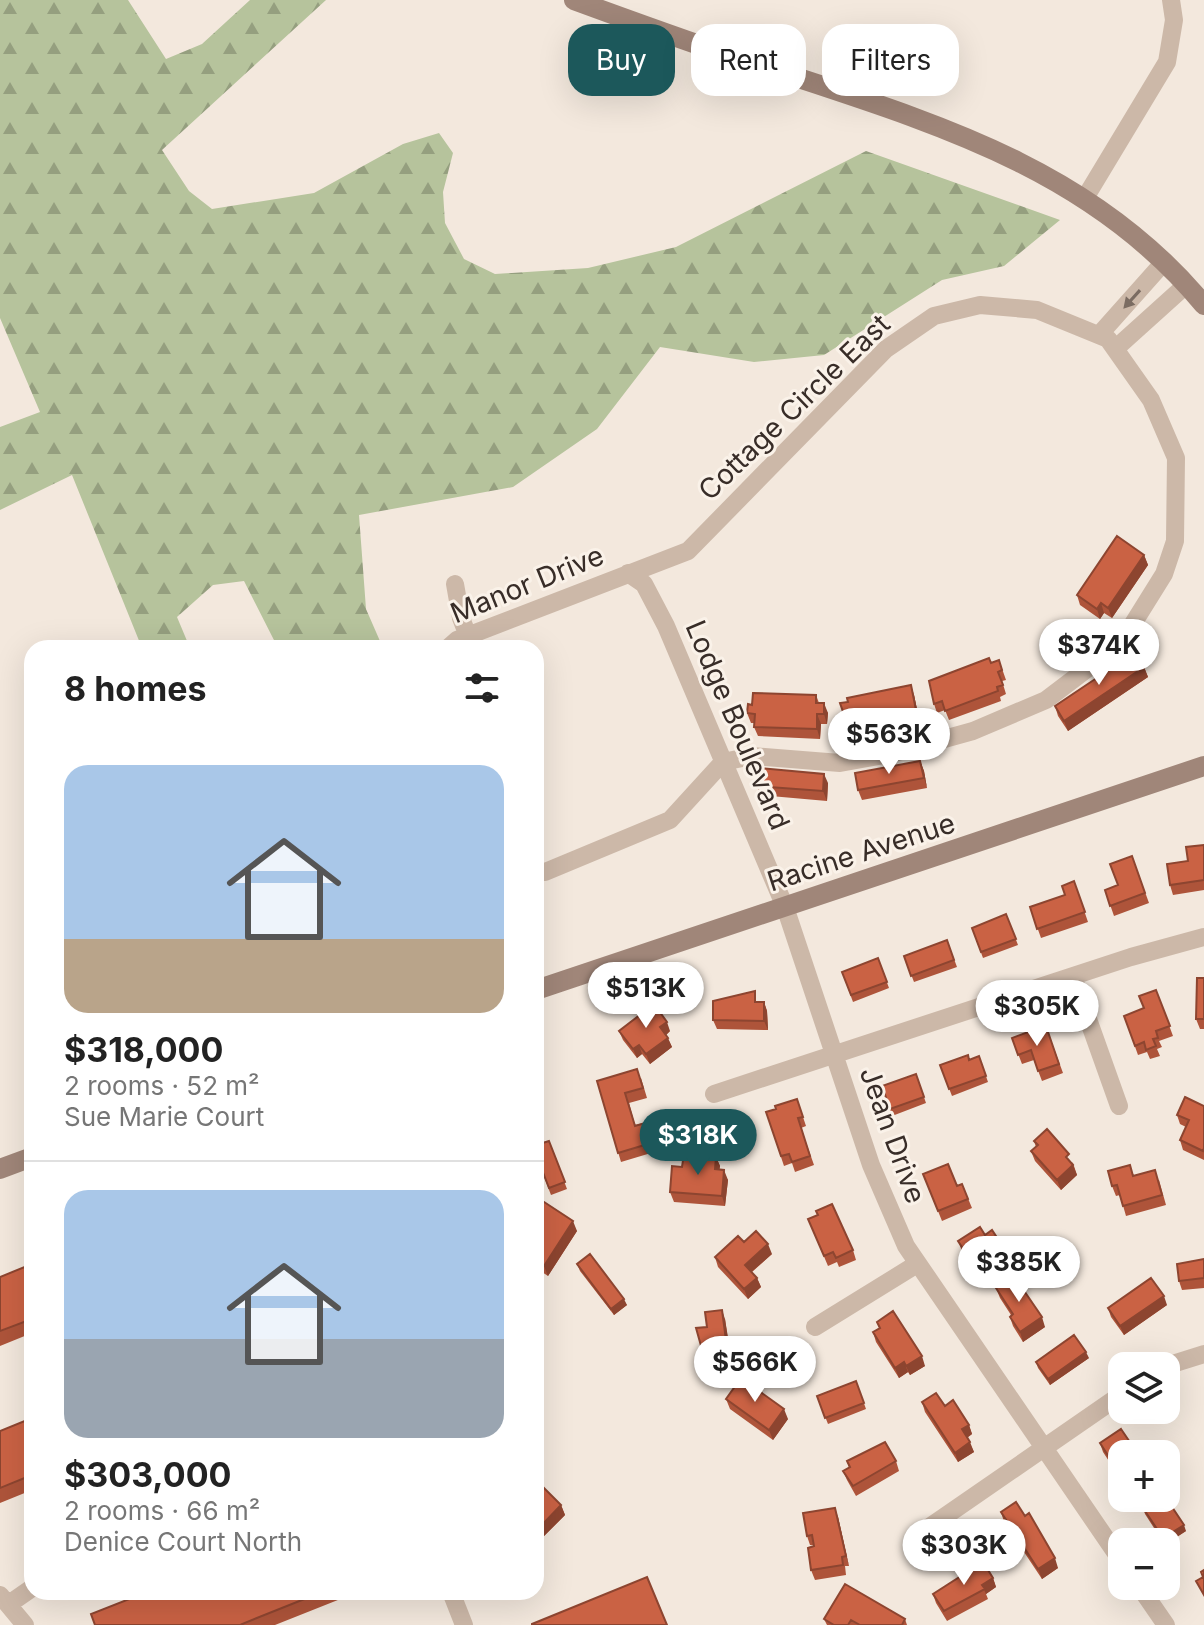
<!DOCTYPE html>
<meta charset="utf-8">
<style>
body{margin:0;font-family:Inter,sans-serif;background:#f6f6f6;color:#222;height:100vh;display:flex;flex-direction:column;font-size:30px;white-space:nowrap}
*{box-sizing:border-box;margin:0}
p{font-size:26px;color:#767676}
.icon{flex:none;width:44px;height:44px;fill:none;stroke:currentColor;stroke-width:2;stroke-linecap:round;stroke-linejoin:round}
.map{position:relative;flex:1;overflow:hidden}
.drawer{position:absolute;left:24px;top:640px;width:520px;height:960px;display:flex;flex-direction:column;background:#fff;border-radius:24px;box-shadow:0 8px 32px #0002}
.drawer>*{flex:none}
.banner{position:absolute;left:568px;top:24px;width:516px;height:72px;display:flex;gap:16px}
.tools{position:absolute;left:1108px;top:1352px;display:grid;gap:16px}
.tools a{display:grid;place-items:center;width:72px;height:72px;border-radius:16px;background:#fff;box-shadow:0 8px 32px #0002;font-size:40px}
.price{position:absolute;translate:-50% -68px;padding:0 18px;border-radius:28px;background:#fff;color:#222;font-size:26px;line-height:52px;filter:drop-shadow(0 2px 4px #0008)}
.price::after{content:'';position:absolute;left:50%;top:48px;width:24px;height:18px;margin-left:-12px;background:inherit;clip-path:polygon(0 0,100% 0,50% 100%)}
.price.current{background:#1c585b;color:#fff}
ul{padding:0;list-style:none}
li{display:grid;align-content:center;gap:16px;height:424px;padding:0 40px}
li+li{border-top:2px solid #e0e0e0}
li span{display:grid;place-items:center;height:248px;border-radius:24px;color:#555}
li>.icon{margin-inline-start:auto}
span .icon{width:144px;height:144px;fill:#fffc;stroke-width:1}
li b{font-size:34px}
h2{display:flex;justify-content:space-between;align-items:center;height:96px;padding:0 40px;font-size:34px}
.pill{padding:0 28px;border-radius:24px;background:#fff;box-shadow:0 8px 32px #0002;font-size:28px;line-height:72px}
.pill.current{background:#1c585b;color:#fff}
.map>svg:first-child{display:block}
.forest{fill:url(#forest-firs)}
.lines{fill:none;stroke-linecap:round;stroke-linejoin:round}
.street{stroke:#ccb8a8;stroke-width:18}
.secondary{stroke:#a08679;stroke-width:20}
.wall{fill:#ae543a}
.shaded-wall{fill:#8d4530}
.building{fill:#ca6244;stroke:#8d4530;stroke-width:2}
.oneway{fill:#7b6c62}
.labels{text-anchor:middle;stroke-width:6;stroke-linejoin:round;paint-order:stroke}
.street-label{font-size:28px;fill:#382d28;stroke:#faf2e9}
</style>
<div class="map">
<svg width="1204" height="1625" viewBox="0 0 1204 1625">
<defs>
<pattern id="forest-firs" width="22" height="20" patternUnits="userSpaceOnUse" patternTransform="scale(2)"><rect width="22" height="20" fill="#b6c39c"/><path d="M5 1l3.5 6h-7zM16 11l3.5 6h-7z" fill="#959f7f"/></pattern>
</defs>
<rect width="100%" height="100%" fill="#f3e8dd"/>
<path class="forest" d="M0,0H128L166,59L202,44L250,0H326L162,150L189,191L212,209L314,193L403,144L439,133L453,153L443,192L445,223L464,259L495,274L588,268L676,247L866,151L1060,220L1004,266L942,280L824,355L754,362L660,347L597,429L513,487L359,515L366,609L383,648H278L244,581L213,585L177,617L190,648H142L72,475L0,510V427L40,412L0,318Z"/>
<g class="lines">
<path class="street" d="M1085,198L1167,62L1174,20L1171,0
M1099,335L1164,262
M1115,349L1186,285
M628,573L644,584L666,626L785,907L871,1165L906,1246L1122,1562
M455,584L461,618L468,636
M448,648L457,640L688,551L886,349L934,316L980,305L1037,310L1108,339L1151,400L1176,458L1175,541L1164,574L1121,643L1046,700L973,731L890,754L840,763L752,756L723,762L670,820L545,872L536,870
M1073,977L1119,1106
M714,1094L1131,957L1204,937
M815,1327L917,1264
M1166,1366L1204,1354
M915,1537L1122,1394
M1139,1586L1166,1625
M451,1592L464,1625
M0,1595L25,1625
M9,1604L32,1588"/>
<path class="secondary" d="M574,0C642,25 711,50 780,72C938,124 1094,171 1204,305
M536,990L1204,766
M0,1169L32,1157"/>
</g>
<path class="wall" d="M1144,555L1148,565L1112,618L1104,613L1100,619L1080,605L1077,595Z
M999,660L1006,680L1002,681L1006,694L1000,697L1001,701L949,720L945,710L937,713L934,704L991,663Z
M1144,667L1148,677L1068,731L1058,716L1055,706Z
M816,695L819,703L828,713L827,724H821L820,739L758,736L754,727L755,723H751L747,713L752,705Z
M914,695L919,719L913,721L914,729L853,741L840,703Z
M920,761L924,771L927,788L862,800L858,790Z
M828,783L827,801L760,795L757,786Z
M1204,845V890L1173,895L1170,885L1188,861Z
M1132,856L1149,903L1114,916L1105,890L1118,885Z
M1074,881L1088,922L1041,938L1030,907L1065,895Z
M1006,914L1018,945L983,958L972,928Z
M947,940L957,967L914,982L904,956Z
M878,958L889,988L853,1002L842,972Z
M1204,978V1029H1200L1196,1019Z
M1156,990L1173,1036L1159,1041L1162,1047L1157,1049L1160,1056L1150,1059L1147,1052L1138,1055L1124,1016L1144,1008Z
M759,1002H764L767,1011L768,1030L717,1029L713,1020Z
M1047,1029L1063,1073L1042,1081L1034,1060L1022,1064L1012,1038Z
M619,1031H670L666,1035L672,1047L650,1064L642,1054L637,1058L623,1040Z
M979,1056L988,1082L952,1096L940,1065L969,1060Z
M916,1074L926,1103L892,1116L882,1086Z
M641,1078L647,1098L629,1103L635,1125L652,1121L661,1150L621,1162L597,1081Z
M797,1099L806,1126L801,1128L814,1165L795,1172L792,1163L784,1166L766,1112L776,1109Z
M1204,1106V1160L1183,1150L1180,1140L1186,1127L1180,1124L1177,1115Z
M536,1110L543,1127L536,1130Z
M549,1141L567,1189L551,1195L541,1169L536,1171V1145Z
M1034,1141L1073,1163L1077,1175L1061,1190L1035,1161L1031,1151L1036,1147Z
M716,1157L720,1166L719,1170L728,1180L725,1206L674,1202L670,1192L682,1167Z
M923,1174L957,1186L962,1184L972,1208L942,1221Z
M1134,1176L1159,1180L1166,1205L1126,1216L1120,1195L1116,1196L1112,1186Z
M536,1201L577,1231L548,1276L536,1268Z
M808,1219L853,1250L856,1260L839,1267L837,1262L828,1266Z
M985,1235L1012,1266L992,1279L979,1260L971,1265L962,1251L958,1241Z
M772,1254L752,1272L757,1278L761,1287L748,1299L718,1267L715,1257Z
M1204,1259V1288L1182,1290L1179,1281Z
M32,1264V1333L0,1346V1277Z
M577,1264L627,1305L614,1315L580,1271Z
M996,1288L1045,1327L1023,1342L1013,1326L1010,1317L1011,1315L1000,1298Z
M1167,1305L1124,1335L1111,1317L1108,1308Z
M725,1319L728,1340L740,1338L744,1347L746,1364L708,1370L705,1360L707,1327Z
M877,1322L925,1366L910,1375L908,1372L899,1378L876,1342L873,1332L879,1328Z
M1089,1358L1050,1385L1038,1368L1036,1362Z
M856,1381L866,1409L828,1424L817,1396Z
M726,1399L788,1419L773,1440L730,1409Z
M922,1402L945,1406L969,1425L972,1434L967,1438L974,1452L958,1462L925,1412Z
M32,1418V1490L0,1503V1431Z
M1100,1443L1122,1454V1481L1103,1452Z
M847,1461H896L899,1471L856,1496L847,1480L843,1471L849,1468Z
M536,1480L561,1505L565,1515L542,1538L536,1532Z
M1143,1508L1186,1531L1166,1544V1542H1163L1145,1514Z
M1001,1512L1058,1568L1042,1579L1004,1522Z
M838,1517L849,1566H845L846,1575L815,1580L811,1570L814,1545H810L807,1536Z
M993,1578L996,1587L986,1594L988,1599L947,1621L936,1603L933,1594Z
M147,1592H358L275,1625H95Z
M824,1619H905L907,1625H827Z"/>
<path class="shaded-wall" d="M1144,555L1148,565L1112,618L1108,608Z
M1101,603L1104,613L1100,619L1097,609Z
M1144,667L1148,677L1068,731L1064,721Z
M911,685L914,695L919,719L916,710Z
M824,703L828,713L827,724L824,714Z
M817,714L821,724L820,739L817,729Z
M920,761L924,771L927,788L924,778Z
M824,774L828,783L827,801L823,791Z
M764,1002L767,1011L768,1030L764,1021Z
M667,1022L670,1031L664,1037L660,1027Z
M668,1038L672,1047L650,1064L646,1054Z
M639,1045L642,1054L637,1058L633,1049Z
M716,1157L720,1166L718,1179L715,1169Z
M1073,1165L1077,1175L1061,1190L1057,1180Z
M724,1170L728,1180L725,1206L722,1196Z
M573,1221L577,1231L548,1276L544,1266Z
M768,1244L772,1254L749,1274L745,1265Z
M976,1250L979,1260L971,1265L968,1256Z
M1009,1256L1012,1266L992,1279L988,1270Z
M757,1278L761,1287L748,1299L744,1289Z
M1164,1296L1167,1305L1124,1335L1120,1326Z
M624,1299L627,1305L614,1315L611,1309Z
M722,1310L725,1319L730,1350L726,1340Z
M1042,1317L1045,1327L1023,1342L1020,1332Z
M740,1338L744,1347L746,1364L743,1354Z
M1086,1352L1089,1358L1050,1385L1048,1379Z
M922,1356L925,1366L910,1375L906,1366Z
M904,1362L908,1372L899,1378L895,1368Z
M784,1409L788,1419L773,1440L769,1430Z
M969,1425L972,1434L965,1439L962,1429Z
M970,1442L974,1452L958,1462L955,1453Z
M561,1505L565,1515L542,1538L539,1528Z
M835,1508L838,1517L849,1566L846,1556Z
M1184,1525L1186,1531L1166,1544V1542H1164L1163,1538Z
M1055,1558L1058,1568L1042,1579L1038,1569Z
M993,1578L996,1587L986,1594L982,1585Z"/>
<path class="building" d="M1117,536L1144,555L1108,608L1101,603L1097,609L1077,595Z
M1134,653L1144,667L1064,721L1055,706Z
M989,658L991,663L999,660L1002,670L998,672L1003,685L997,687L998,691L945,711L942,701L934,704L929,681Z
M911,685L916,710L909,711L911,719L850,732L840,703L848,702L847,698Z
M753,693L816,695V703H824V714H817V729L754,727L755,714L747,713L748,704L752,705Z
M920,761L924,778L858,790L855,773Z
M758,768L824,774L823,791L757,786Z
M1204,845V880L1170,885L1167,864L1188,861L1186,847Z
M1132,856L1145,893L1110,906L1105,890L1118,885L1110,864Z
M1074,881L1085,912L1037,929L1030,907L1065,895L1062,886Z
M1006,914L1016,939L981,952L972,928Z
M947,940L954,960L911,976L904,956Z
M878,958L887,982L851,995L842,972Z
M1197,978H1204V1019H1196Z
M1156,990L1170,1026L1156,1031L1158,1038L1153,1039L1156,1046L1146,1050L1144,1042L1135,1046L1124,1016L1144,1008L1139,996Z
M755,991V1002H764V1021L713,1020V1001Z
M654,1004L667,1022L660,1027L668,1038L646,1054L639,1045L633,1049L619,1031Z
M1039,1028L1040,1032L1047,1029L1059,1064L1038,1071L1031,1050L1018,1055L1012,1038Z
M968,1055L969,1060L979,1056L986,1076L949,1089L940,1065Z
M637,1069L643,1088L625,1093L635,1126L652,1121L658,1141L618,1153L597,1081Z
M916,1074L924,1097L890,1109L882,1086Z
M1185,1097L1204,1106V1148L1203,1151L1180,1140L1189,1120L1177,1115Z
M797,1099L803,1117L798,1118L810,1156L792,1162L789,1154L781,1156L766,1112L776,1109L775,1106Z
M536,1110L540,1120L536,1122Z
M1047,1129L1069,1154L1066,1157L1073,1165L1057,1180L1031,1151L1038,1145L1034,1141Z
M549,1141L565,1182L549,1188L539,1162L536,1163V1145Z
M684,1154L716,1157L715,1169L724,1170L722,1196L670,1192L672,1166L682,1167Z
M948,1164L957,1186L962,1184L968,1199L938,1211L923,1174Z
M1130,1165L1133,1176L1155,1170L1162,1195L1123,1206L1117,1185L1112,1186L1108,1171Z
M538,1198L573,1221L544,1266L536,1261V1201Z
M832,1204L853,1250L836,1258L833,1252L824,1256L808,1219L818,1215L816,1211Z
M980,1227L985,1235L992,1230L1009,1256L988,1270L976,1250L968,1256L958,1241Z
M756,1231L768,1244L745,1265L757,1278L744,1289L715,1257L738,1236L744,1242Z
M590,1254L624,1299L611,1309L577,1264Z
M1204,1259V1278L1179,1281L1177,1264Z
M32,1264V1319L0,1331V1277Z
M1014,1276L1042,1317L1020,1332L1010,1317L1013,1314L996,1288Z
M1151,1278L1164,1296L1120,1326L1108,1308Z
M722,1310L726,1340L740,1338L743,1354L705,1360L696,1328L707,1327L705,1312Z
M893,1311L922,1356L906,1366L904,1362L895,1368L873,1332L880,1328L877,1322Z
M1074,1335L1086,1352L1048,1379L1036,1362Z
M741,1378L784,1409L769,1430L726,1399Z
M856,1381L864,1403L825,1418L817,1396Z
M936,1393L945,1406L953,1400L969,1425L962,1429L970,1442L955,1453L922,1402Z
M32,1418V1475L0,1488V1431Z
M1121,1429L1138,1454H1122V1477L1100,1443Z
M885,1442L896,1461L853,1486L843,1471L850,1467L847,1461Z
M536,1480L561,1505L539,1528L536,1526Z
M1158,1498H1166L1184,1525L1163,1538L1143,1508Z
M1016,1502L1025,1516L1029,1513L1055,1558L1038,1569L1001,1512Z
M835,1508L846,1556L842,1557L843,1565L811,1570L808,1548L814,1546L812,1535L807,1536L803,1513Z
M983,1562L993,1578L982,1585L985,1589L944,1611L933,1594Z
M1204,1570V1595L1196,1581L1203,1577L1201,1572Z
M647,1577L667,1625H532V1624Z
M845,1584L905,1619L902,1625H860L851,1620L848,1625H834L824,1619Z
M147,1592H322L242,1624L243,1625H95L91,1614Z"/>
<defs><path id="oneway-solid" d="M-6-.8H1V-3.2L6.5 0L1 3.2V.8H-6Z" transform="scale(2)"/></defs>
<use class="oneway" href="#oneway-solid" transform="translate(1132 299) rotate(132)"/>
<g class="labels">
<g class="street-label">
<text transform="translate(794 407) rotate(-44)" y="10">Cottage Circle East</text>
<text transform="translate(527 584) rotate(-22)" y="10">Manor Drive</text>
<text transform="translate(738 725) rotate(67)" y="10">Lodge Boulevard</text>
<text transform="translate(861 852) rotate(-18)" y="10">Racine Avenue</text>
<text transform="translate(893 1135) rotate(70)" y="10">Jean Drive</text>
</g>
</g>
</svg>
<div class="tools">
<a><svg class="icon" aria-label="layers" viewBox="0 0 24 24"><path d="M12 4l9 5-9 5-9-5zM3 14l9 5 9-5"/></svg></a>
<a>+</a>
<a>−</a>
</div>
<b class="price" style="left:1099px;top:687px">$374K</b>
<b class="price" style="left:889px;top:776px">$563K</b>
<b class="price" style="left:646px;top:1030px">$513K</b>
<b class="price" style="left:1037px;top:1048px">$305K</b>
<b class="price current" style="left:698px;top:1177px">$318K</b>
<b class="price" style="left:1019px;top:1304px">$385K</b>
<b class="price" style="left:755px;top:1404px">$566K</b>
<b class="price" style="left:964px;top:1587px">$303K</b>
<div class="banner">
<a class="pill current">Buy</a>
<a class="pill">Rent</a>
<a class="pill">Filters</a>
</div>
<section class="drawer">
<h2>8 homes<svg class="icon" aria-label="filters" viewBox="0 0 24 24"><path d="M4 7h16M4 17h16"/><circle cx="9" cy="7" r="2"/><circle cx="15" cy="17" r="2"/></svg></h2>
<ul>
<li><span style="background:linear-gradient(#a9c7e8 70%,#b9a48a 0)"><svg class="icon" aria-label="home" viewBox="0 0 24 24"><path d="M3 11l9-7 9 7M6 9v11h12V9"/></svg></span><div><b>$318,000</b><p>2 rooms · 52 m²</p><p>Sue Marie Court</p></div></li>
<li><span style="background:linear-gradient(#a9c7e8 60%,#9aa5b1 0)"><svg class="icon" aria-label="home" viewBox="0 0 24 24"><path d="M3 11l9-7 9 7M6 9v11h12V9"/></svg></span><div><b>$303,000</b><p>2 rooms · 66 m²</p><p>Denice Court North</p></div></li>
</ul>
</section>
</div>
